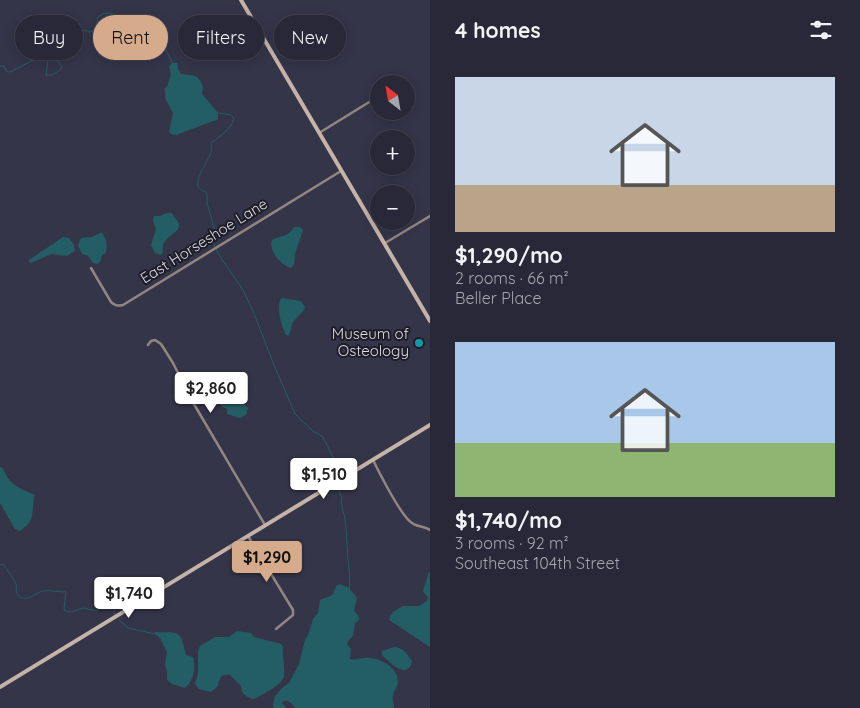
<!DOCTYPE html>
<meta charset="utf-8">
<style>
body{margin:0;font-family:Quicksand,sans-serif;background:#343443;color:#f1f3f6;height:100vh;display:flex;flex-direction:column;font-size:19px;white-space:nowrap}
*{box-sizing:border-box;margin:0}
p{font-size:16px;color:#a5a6ae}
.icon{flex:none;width:28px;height:28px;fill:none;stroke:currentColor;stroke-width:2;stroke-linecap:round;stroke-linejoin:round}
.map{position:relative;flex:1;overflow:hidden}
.sheet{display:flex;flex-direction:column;background:#282838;width:430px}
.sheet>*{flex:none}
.hud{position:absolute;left:15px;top:15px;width:340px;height:45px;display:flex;gap:10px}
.needle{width:32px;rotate:329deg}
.tools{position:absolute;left:370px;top:75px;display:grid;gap:10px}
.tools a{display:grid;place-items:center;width:45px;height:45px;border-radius:50%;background:#282838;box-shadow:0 2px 12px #0003,0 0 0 1px #444453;font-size:25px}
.price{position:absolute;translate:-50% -42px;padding:0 11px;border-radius:5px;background:#fff;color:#222;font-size:16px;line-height:32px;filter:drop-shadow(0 1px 2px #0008)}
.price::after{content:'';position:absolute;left:50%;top:30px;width:15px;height:11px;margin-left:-8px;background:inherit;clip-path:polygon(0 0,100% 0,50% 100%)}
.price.selected{background:#d6ab8b;color:#111}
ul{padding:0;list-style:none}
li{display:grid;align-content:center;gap:10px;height:265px;padding:0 25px}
li span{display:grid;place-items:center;height:155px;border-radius:0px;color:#555}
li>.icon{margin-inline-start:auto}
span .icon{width:90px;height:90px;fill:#fffc;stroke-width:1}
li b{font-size:21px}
h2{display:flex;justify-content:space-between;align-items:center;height:60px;padding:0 25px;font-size:21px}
.tag{padding:0 18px;border-radius:22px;background:#282838;box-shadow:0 2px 12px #0003,0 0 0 1px #444453;font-size:18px;line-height:45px}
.tag.selected{background:#d6ab8b;color:#111}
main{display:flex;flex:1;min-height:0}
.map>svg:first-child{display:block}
.water{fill:#235e65}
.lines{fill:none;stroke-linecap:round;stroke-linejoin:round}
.stream{stroke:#235e65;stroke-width:1}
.street{stroke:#928680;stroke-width:2.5}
.secondary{stroke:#c5b3a8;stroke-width:4}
.culture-dot{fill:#0f9aa8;stroke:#1e1d27;stroke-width:2}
.labels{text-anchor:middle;stroke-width:4;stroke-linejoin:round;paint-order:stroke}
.street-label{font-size:15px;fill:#dedeec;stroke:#1e1d27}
.poi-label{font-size:15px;fill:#dedeec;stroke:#1e1d27;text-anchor:end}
</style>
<main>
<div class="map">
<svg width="430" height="708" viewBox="0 0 430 708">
<rect width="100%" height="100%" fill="#35354a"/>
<path class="water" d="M172,63H177L178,69L181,74C193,76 198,73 203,87L202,94L218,113V119L216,120L176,135L171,134L169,132L173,113L165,98C166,93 164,91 165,88L167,87L171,74L169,67Z
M166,213H172C173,216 178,221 179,224C181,234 160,236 163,252L161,255L155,253L151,245L156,229L153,221L154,216H160Z
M294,227H300L303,230L295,254L294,265L291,268C281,266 268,250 272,240C282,235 288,237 294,227Z
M100,233H102C107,239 107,245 106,253L102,255L100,262L98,264L93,263L88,256L82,254L78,245L81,238L92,237Z
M63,237L69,238L74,245L75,251L67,256L51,254L31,263L29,262V260Z
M282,298L301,301L305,307L304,310L293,322L289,336L286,335C281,324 277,311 280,300Z
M224,397L229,398L234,401L242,402L248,408L246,415L240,418L227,414V409C222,407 218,405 219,398Z
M0,467H2C5,471 5,475 8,478C14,487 26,491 35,495C33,499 34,502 33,507C32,520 31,523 20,531L15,529L0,503Z
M429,572H430V647L389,620L390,616L393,612L403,606H419L427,601L428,598L423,591Z
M340,584L349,588L357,598L354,610L359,617V620L355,623L353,636L349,640L347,644L351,649L350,659C356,661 362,657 369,658C382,659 397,667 398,681C398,687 393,691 393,696C392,700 394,704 394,708H295C292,703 289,700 283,701L282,703L286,708H274L273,705L275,696L282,688L289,683L299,664L305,640L308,635L313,619L318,613L320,600C331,595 332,599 336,586Z
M237,631L251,633L254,637L281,644L283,647C282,656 285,665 284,675C284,684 262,695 254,699C246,697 241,694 241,686L230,675C218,673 221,680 217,687C215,689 212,691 210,692L199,689L195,684L198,673V651L200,646L215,637H229Z
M155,632C180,633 180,629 186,655L193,657C196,668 194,680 185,688L172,684L167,680V671L165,665L167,652L160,638L155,634Z
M394,647C404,648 406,653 412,661C408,681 389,662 382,655V651Z"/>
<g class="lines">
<path class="stream" d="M0,66H4L6,71L10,72L39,57H46L48,60L46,75C52,76 56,73 61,69L62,67L58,61L60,58C61,58 67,58 68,57C76,53 70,40 67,35L69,28L72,25C77,25 78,27 82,29C84,31 88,31 90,32L96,28L98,17L103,14L109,13L129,18L134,22L146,24L151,30L157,40L165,48L173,64
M219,113L231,115L234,119C231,129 219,137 211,143C211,147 212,152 210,155C207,162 196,178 198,185C198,189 204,191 207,193V203L215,231L212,241L221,258L243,290L253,311L274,365L295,414L313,431L323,437L335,461C332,467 332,472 333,479
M337,486L342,498L341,502C343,511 346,520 346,529C347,540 347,550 348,561C349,570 351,580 349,588
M0,565L3,564C6,568 15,581 16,584C17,589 15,591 18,595C25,604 35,593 43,591C46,590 61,592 66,592L64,609L65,611L71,612L83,608L97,611L103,597L112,604L115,615
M118,619L128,628L155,634"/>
<path class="street" d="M319,133L379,96
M385,243L430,216
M91,268L111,302C115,306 118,306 123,305L341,171
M148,345L151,341L155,340L161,344L173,363L191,399L265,525
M373,460C379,472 402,517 412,523C417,527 424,526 430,530
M248,536L293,610V615L276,629"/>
<path class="secondary" d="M241,0L430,321
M0,687L430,425"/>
</g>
<circle class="culture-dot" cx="419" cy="343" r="5"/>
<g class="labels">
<g class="street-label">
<text transform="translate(204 241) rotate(-32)" y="5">East Horseshoe Lane</text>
</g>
<g class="poi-label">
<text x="409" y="339">Museum of<tspan x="409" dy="17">Osteology</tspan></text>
</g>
</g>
</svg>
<div class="tools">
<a><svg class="needle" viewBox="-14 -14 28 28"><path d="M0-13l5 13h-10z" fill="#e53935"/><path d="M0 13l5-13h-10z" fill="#a5a6ae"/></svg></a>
<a>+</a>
<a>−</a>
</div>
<b class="price" style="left:211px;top:414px">$2,860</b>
<b class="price" style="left:324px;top:500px">$1,510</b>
<b class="price selected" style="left:267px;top:583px">$1,290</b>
<b class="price" style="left:129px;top:619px">$1,740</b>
<div class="hud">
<a class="tag">Buy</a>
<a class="tag selected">Rent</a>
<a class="tag">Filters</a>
<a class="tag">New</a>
</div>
</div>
<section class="sheet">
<h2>4 homes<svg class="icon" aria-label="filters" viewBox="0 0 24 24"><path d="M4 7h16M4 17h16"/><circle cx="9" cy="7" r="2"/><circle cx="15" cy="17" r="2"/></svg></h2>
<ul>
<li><span style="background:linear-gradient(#c9d6e8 70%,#b9a48a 0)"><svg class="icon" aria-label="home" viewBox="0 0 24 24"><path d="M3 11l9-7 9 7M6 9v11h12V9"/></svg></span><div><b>$1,290/mo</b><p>2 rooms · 66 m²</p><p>Beller Place</p></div></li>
<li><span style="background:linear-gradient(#a9c7e8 65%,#8fb573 0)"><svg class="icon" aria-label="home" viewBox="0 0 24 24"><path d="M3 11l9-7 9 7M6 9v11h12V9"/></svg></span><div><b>$1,740/mo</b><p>3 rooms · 92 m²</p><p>Southeast 104th Street</p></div></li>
</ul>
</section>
</main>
